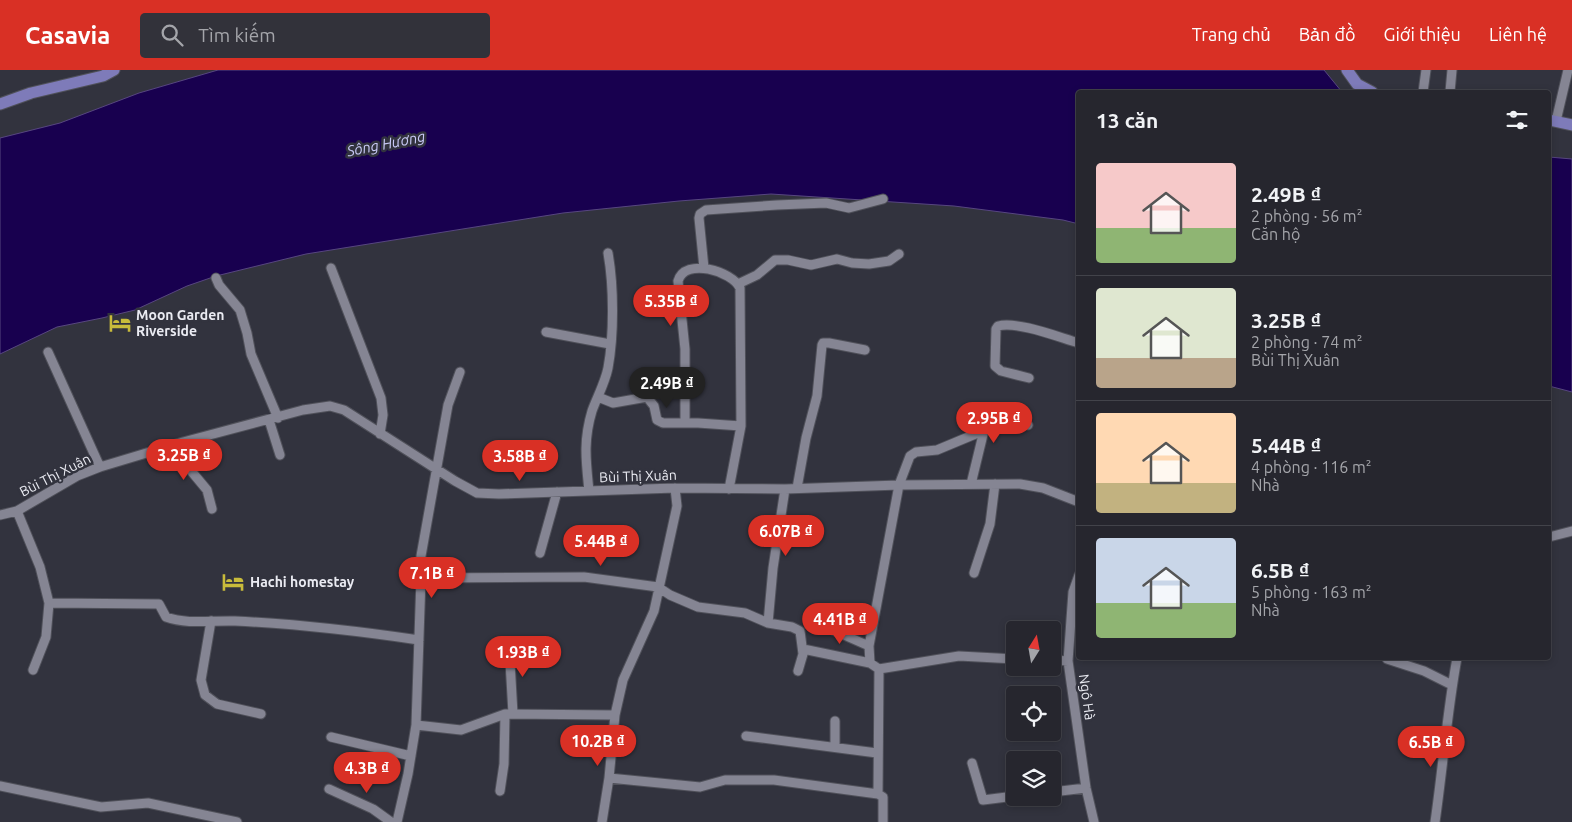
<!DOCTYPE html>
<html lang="vi">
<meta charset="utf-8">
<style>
body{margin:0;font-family:Ubuntu,sans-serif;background:#32323a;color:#f1f3f6;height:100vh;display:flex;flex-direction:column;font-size:19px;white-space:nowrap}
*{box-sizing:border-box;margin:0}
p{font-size:16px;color:#a4a5aa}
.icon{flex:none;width:28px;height:28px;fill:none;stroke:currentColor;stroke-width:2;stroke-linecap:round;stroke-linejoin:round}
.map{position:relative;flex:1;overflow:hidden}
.side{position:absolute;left:1076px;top:20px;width:475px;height:570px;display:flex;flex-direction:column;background:#26262e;border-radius:5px;box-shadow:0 2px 8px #0003,0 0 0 1px #42434a}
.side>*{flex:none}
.needle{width:32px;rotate:11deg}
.tools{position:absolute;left:1006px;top:551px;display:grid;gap:10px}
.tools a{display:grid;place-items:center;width:55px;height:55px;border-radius:5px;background:#26262e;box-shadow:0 2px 8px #0003,0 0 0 1px #42434a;font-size:25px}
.price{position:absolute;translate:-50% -42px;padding:0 11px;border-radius:18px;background:#d93025;color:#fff;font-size:16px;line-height:32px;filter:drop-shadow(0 1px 2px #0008)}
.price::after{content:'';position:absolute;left:50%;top:30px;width:15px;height:11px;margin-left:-8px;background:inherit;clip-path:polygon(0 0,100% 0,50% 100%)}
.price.active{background:#222;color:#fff}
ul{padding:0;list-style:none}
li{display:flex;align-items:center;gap:15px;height:125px;padding:0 20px}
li+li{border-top:1px solid #42434a}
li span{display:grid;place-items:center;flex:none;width:140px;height:100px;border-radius:5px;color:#555}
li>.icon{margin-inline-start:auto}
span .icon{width:60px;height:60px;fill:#fffc;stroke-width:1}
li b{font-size:21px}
h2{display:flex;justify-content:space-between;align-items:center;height:60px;padding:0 20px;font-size:21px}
header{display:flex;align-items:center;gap:30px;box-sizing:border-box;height:70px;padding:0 25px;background:#d93025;color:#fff}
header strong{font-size:24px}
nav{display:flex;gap:28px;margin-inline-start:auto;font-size:18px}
.search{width:350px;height:45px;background:#32323a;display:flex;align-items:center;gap:12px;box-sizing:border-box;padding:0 18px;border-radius:5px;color:#a4a5aa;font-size:19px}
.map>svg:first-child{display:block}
.water{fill:#18004f;stroke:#574680}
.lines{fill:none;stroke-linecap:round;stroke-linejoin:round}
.minor-casing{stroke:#50515a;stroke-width:11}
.major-casing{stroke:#50515a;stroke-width:13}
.minor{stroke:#858593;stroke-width:9}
.major{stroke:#7e7bb9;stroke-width:11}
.labels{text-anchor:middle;stroke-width:5;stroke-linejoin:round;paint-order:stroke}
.poi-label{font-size:14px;font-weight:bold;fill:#eaebf2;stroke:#32333e;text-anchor:start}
.street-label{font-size:14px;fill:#eaebf2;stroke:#32333e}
.water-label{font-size:15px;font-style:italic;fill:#c9caf7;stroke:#32333e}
</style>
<header>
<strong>Casavia</strong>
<div class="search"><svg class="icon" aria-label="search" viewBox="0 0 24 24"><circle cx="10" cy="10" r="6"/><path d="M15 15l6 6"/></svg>Tìm kiếm</div>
<nav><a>Trang chủ</a><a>Bản đồ</a><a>Giới thiệu</a><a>Liên hệ</a></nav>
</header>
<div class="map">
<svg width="1572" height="752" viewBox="0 0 1572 752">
<rect width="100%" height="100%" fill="#32333e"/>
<path class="water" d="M218,0H1324L1342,22H1079V154L1063,150L954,136L771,124L679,131L563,143L306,184L216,206L187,216L135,240L102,248L57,257L0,284V68L60,53L139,23Z
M1549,87L1572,89V322L1549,316Z"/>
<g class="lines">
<g class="minor-casing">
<path id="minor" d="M1423,22L1426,0
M1450,22L1452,0
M1556,51L1568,0
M331,198L381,328L383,345L380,364
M704,198L699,148L700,144L706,140L777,135L826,133L849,138L883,129
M216,208L219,215L240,240L247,263L251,284L278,348
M738,214L757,205L775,190H788L811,195L837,189L852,193L869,194L889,191L899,184
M546,262L610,274
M48,282L100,397
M1029,308L1001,301L995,296L996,259L998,256C1018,251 1058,267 1079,273
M598,327L613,333L647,327L654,336L657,350L663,353H698L741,356
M269,350L280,385
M685,353V279L678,211C685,187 732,201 740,218L741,356L729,419
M183,372L192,402L207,420L212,439
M971,414L988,344L1028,355
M797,418L806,368L817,326L822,275L823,273H829L865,280
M589,421C586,391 583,371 592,341C597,327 605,313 608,298C614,265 614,217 608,183
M17,441L40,497L49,533L159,534L166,547C188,555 213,550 235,551C297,554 358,561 419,570
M0,445L17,441L77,406L100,397L183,372L303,340L330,336L344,340L455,411L477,423L499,424L675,418L785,419L899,415L1020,414L1043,418L1079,432
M1549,467L1572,461
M540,483L557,422
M974,503L990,454L995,414
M1079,505L1073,522L1068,591L1086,718L1094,752
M421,508L584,507L658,517L670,525L698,537L745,543L768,553L792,557L800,561L803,584L798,601
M211,551L201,610L205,625L217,634L261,644
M768,553L773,498L785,419
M819,554L869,576
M509,574L513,644
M803,579L870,593
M1387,589L1424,601L1452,615
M1052,590L1068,591
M879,599L959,586L1015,589
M33,600L46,567L49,533
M416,655L461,660L505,644L615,645L623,610L654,541L677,436L675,418
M746,666L877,683
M331,667L411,686
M835,677V651
M972,693L983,730L1015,726
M609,708L700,717L725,710H774L878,724
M0,716L101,737L148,733L237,752
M329,719L373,739L391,752
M500,721L504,694L505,644
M1052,722L1086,718
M397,752L408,704L416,655L421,508V486L448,335L460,302
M602,752L609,708L615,645
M883,752V727L878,724L879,599L870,593L869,576L899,415L910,386L916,382L937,380L985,360
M1435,752C1443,697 1447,642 1457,588"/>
</g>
<g class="major-casing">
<path id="major" d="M1347,0L1357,14L1372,22
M0,34L31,23L103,6L114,0
M1549,50L1572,55"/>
</g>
<use href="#minor" class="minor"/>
<use href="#major" class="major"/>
</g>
<defs>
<g id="hotel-bare" transform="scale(1.725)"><path d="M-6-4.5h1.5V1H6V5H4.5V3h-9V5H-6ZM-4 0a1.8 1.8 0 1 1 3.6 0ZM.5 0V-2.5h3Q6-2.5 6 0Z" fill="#c8bb3b" stroke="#32333e" stroke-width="2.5" paint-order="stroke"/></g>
</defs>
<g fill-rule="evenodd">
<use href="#hotel-bare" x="120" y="253"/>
<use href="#hotel-bare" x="233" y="512"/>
</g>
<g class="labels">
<g class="poi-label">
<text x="136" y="250">Moon Garden<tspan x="136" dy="16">Riverside</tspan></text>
<text x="250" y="517">Hachi homestay</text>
</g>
<g class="street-label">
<text transform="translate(55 405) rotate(-27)" y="5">Bùi Thị Xuân</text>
<text transform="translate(638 406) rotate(-2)" y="5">Bùi Thị Xuân</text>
<text transform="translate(1087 627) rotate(82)" y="5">Ngô Hà</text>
</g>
<g class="water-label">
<text transform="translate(386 74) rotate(-11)" y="5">Sông Hương</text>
</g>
</g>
</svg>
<div class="tools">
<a><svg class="needle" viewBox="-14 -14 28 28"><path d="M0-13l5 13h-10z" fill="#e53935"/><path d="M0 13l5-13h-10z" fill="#a4a5aa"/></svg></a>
<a><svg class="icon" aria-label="locate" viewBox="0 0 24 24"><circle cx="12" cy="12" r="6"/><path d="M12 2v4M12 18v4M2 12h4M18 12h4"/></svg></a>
<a><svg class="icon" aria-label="layers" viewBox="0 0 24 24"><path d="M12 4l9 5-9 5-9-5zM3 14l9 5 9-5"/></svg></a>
</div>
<b class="price" style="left:671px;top:257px">5.35B ₫</b>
<b class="price active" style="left:667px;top:339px">2.49B ₫</b>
<b class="price" style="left:994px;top:374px">2.95B ₫</b>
<b class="price" style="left:184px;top:411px">3.25B ₫</b>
<b class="price" style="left:520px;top:412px">3.58B ₫</b>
<b class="price" style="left:786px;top:487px">6.07B ₫</b>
<b class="price" style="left:601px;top:497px">5.44B ₫</b>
<b class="price" style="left:432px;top:529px">7.1B ₫</b>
<b class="price" style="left:840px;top:575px">4.41B ₫</b>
<b class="price" style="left:523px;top:608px">1.93B ₫</b>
<b class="price" style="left:598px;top:697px">10.2B ₫</b>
<b class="price" style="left:1431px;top:698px">6.5B ₫</b>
<b class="price" style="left:367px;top:724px">4.3B ₫</b>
<section class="side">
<h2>13 căn<svg class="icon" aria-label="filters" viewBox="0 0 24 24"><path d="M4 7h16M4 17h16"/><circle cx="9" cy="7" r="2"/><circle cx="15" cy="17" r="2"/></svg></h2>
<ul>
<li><span style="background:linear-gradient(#f6c9c9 65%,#8fb573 0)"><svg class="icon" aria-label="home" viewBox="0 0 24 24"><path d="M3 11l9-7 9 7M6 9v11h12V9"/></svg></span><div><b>2.49B ₫</b><p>2 phòng · 56 m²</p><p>Căn hộ</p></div></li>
<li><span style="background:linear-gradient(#dfe7d0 70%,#b9a48a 0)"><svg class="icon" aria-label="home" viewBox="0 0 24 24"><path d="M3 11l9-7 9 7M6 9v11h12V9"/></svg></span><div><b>3.25B ₫</b><p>2 phòng · 74 m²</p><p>Bùi Thị Xuân</p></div></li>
<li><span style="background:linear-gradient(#ffd9b3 70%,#c2b280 0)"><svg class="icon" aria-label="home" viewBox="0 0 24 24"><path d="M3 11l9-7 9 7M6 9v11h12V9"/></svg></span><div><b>5.44B ₫</b><p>4 phòng · 116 m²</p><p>Nhà</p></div></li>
<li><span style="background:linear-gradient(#c9d6e8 65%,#8fb573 0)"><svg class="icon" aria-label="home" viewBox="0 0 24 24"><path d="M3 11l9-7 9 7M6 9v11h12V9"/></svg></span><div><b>6.5B ₫</b><p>5 phòng · 163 m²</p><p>Nhà</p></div></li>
</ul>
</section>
</div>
